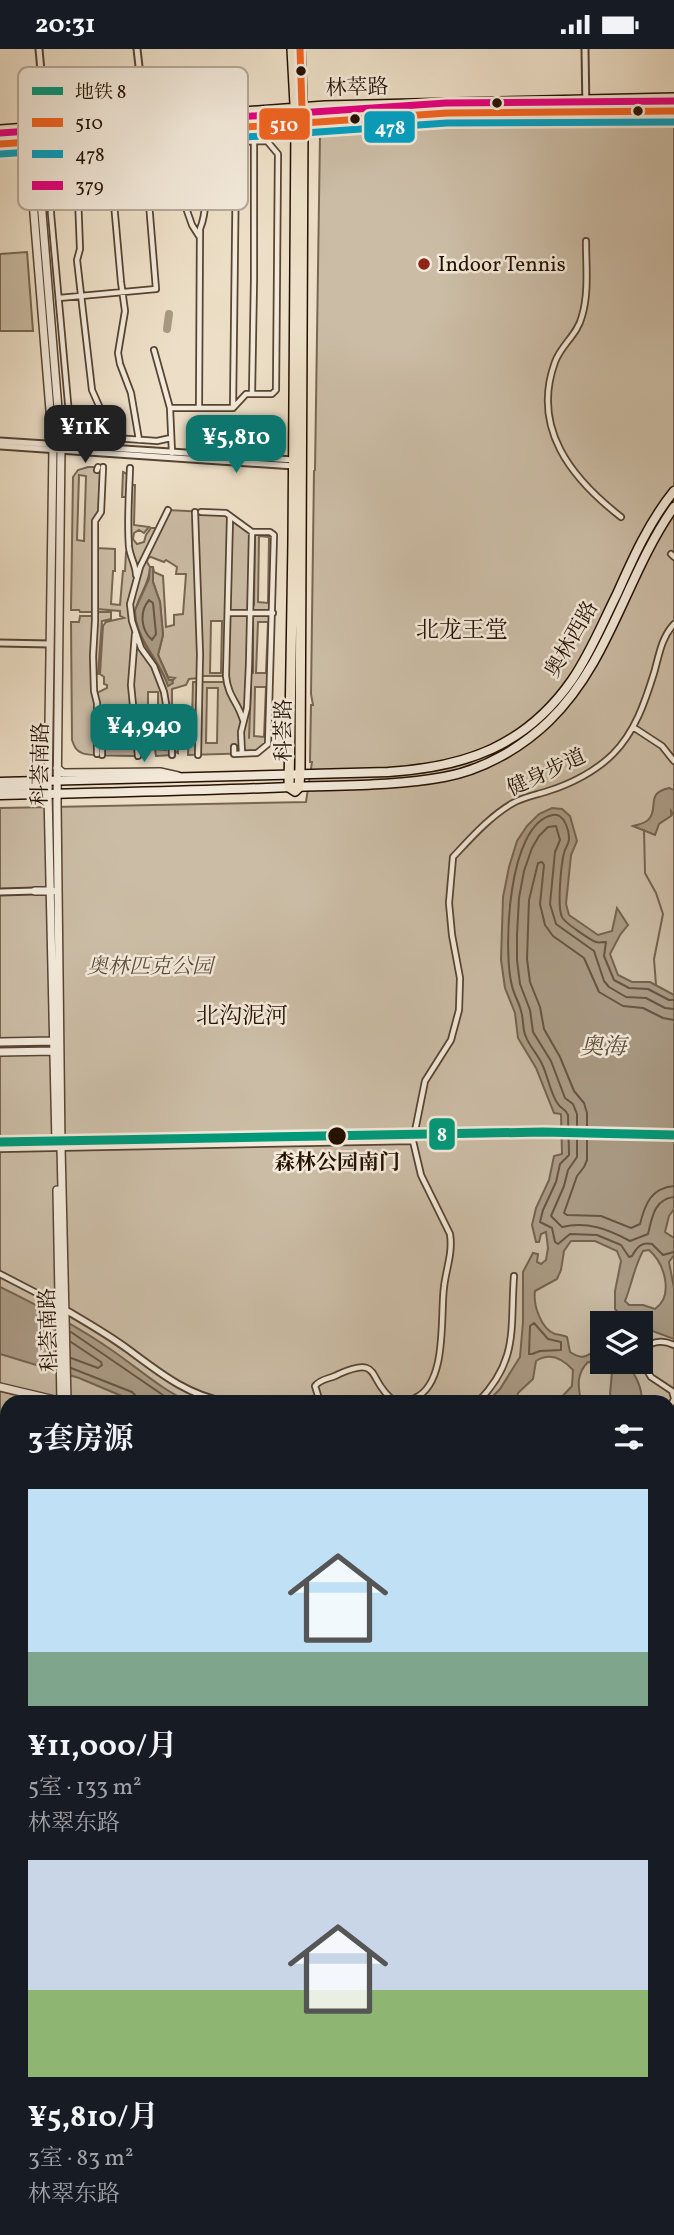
<!DOCTYPE html>
<html lang="zh">
<meta charset="utf-8">
<style>
body{margin:0;font-family:Vollkorn,"Noto Serif SC",serif;background:#242831;color:#f1f3f6;height:100vh;display:flex;flex-direction:column;font-size:26px;white-space:nowrap}
*{box-sizing:border-box;margin:0}
p{font-size:23px;color:#9ea1a6}
.icon{flex:none;width:38px;height:38px;fill:none;stroke:currentColor;stroke-width:2;stroke-linecap:round;stroke-linejoin:round}
.map{position:relative;flex:1;overflow:hidden}
.panel{position:absolute;left:0px;top:1346px;width:676px;height:842px;display:flex;flex-direction:column;background:#171b24;border-radius:21px 21px 0 0;box-shadow:0 7px 28px #0002}
.panel>*{flex:none}
.buttons{position:absolute;left:590px;top:1262px;display:grid;gap:14px}
.buttons a{display:grid;place-items:center;width:63px;height:63px;border-radius:0px;background:#171b24;box-shadow:0 7px 28px #0002;font-size:35px}
.price{position:absolute;translate:-50% -60px;padding:0 16px;border-radius:14px;background:#0f766e;color:#fff;font-size:23px;line-height:46px;filter:drop-shadow(0 2px 4px #0008)}
.price::after{content:'';position:absolute;left:50%;top:42px;width:21px;height:16px;margin-left:-10px;background:inherit;clip-path:polygon(0 0,100% 0,50% 100%)}
.price.on{background:#222;color:#fff}
ul{padding:0;list-style:none}
li{display:grid;align-content:center;gap:14px;height:371px;padding:0 28px}
li span{display:grid;place-items:center;height:217px;border-radius:0px;color:#555}
li>.icon{margin-inline-start:auto}
span .icon{width:126px;height:126px;fill:#fffc;stroke-width:1}
li b{font-size:30px}
h2{display:flex;justify-content:space-between;align-items:center;height:84px;padding:0 28px;font-size:30px}
.status{display:flex;justify-content:space-between;align-items:center;height:49px;padding:0 35px;background:#171b24;direction:ltr}
.status svg{height:19px;fill:currentColor}
.map>svg:first-child{display:block}
.green{fill:#cbbca5;stroke:#786652;stroke-width:2;fill-rule:evenodd}
.water{fill:#a99983;stroke:#74634f;stroke-width:2;fill-rule:evenodd}
.lines{fill:none;stroke-linecap:round;stroke-linejoin:round}
.shore{stroke:#675542;stroke-width:2}
.stream{stroke:#74634f;stroke-width:2}
.river{stroke:#a99983;stroke-width:8}
.pedestrian-casing{stroke:#574432;stroke-width:8}
.minor-casing{stroke:#574432;stroke-width:9}
.tertiary-casing{stroke:#574432;stroke-width:10}
.secondary-casing{stroke:#251100;stroke-width:11}
.primary-casing{stroke:#251100;stroke-width:12}
.pedestrian{stroke:#f3eadb;stroke-width:4.5}
.minor{stroke:#f3eadb;stroke-width:5}
.tertiary{stroke:#f3eadb;stroke-width:7}
.secondary{stroke:#f3eadb;stroke-width:8}
.primary{stroke:#eddfc7;stroke-width:9}
.bus-1-casing{stroke:#f3eadb;stroke-width:12}
.bus-2-casing{stroke:#f3eadb;stroke-width:12}
.bus-3-casing{stroke:#f3eadb;stroke-width:12}
.bus-1{stroke:#f26522;stroke-width:7}
.bus-2{stroke:#02a1c4;stroke-width:7}
.bus-3{stroke:#e5007d;stroke-width:7}
.metro-1-casing{stroke:#f3eadb;stroke-width:14}
.metro-1{stroke:#00997a;stroke-width:9}
.bus-dot{fill:#251100;stroke:#f3eadb;stroke-width:2.5}
.poi-dot{fill:#8f2418;stroke:#f3eadb;stroke-width:2.5}
.labels{text-anchor:middle;stroke-width:5;stroke-linejoin:round;paint-order:stroke}
.street-label{font-size:21px;fill:#251100;stroke:#f3eadb}
.poi-label{font-size:21px;fill:#251100;stroke:#f3eadb;text-anchor:start}
.park-label{font-size:21px;font-style:italic;fill:#5f4d3a;stroke:#f3eadb}
.stop-label{font-size:21px;font-weight:bold;fill:#251100;stroke:#f3eadb}
.neighbourhood-label{font-size:23px;fill:#251100;stroke:#f3eadb}
.water-label{font-size:23px;font-style:italic;fill:#604e3b;stroke:#f3eadb}
.key{fill:#f3eadb;stroke:#b5a999;stroke-width:2}
.key-label{font-size:19px;fill:#251100}
.line-badge{stroke:#f3eadb;stroke-width:2.5}
.badge-label{font-size:19px;text-anchor:middle;font-weight:bold;fill:#fff}
</style>
<div class="status"><b>20:31</b><svg viewBox="0 0 49 12"><path d="M0 12V9h3v3zM5 12V6h3v6zM10 12V3h3v9zM15 12V0h3v12zM26 1h20v11H26zM47 4h2v5h-2z"/></svg></div>
<div class="map">
<svg width="674" height="2186" viewBox="0 0 674 2186">
<rect width="100%" height="100%" fill="#eddfc7"/>
<filter id="stains"><feTurbulence type="fractalNoise" baseFrequency=".00286" numOctaves="4"/><feColorMatrix values="0 0 0 0 .2 0 0 0 0 .09 0 0 0 0 .02 0 0 0 .5 -.17"/></filter>
<radialGradient id="worn" r=".72"><stop offset=".6" stop-color="#630" stop-opacity="0"/><stop offset="1" stop-color="#630" stop-opacity=".3"/></radialGradient>
<path class="green" d="M591,69H666L674,76V1981H668V1353H7V1517H0V759L306,753L312,713H310L311,656H313L311,645L314,422L315,421L320,86L403,78L494,75L495,70H573V76H591ZM602,1274H640V1312H602Z
M27,203L33,282H0V205Z
M88,418H103L101,463L97,469L95,563H80L79,561H71L73,428L78,421ZM79,426L86,427L84,492L77,491Z
M123,423L127,425L130,436H135L134,476L149,478L144,484L139,481L134,484L133,490L137,495L144,493L146,486L151,479H159L168,461L226,464L247,480L274,486L268,695L257,704L188,706L189,675L192,674L193,633H226L225,627H199V629L189,630L186,636L172,640V668L176,675L178,704L172,701V706L156,707L155,700L138,701V707C126,706 89,708 82,704C76,702 74,697 72,691L71,573H79L80,567H98V563H111V570L102,572L98,625H94L95,645L107,639V636L104,635V628L100,625L103,577L106,573L124,569L120,567V562L97,560V499L115,500V522H113L111,555L120,556L123,522H125L126,503H130L129,448H122ZM259,487L269,488L268,554L258,553ZM151,508L164,513L166,511L177,518L176,525H186L183,565L174,566V576L166,578L163,527L154,523L153,518V533L160,553L163,586L158,606L168,628L175,629L169,636C160,615 130,584 136,560C139,545 150,534 150,518L147,513L148,509ZM211,572H222L221,624H210ZM258,573H268L266,624H256ZM255,638H266L264,688L254,687ZM207,639H218L217,694H206ZM148,643H158V664H162V685L166,686V701L155,700L156,685H152V664H148Z
M440,2181H534V2186H447Z"/>
<path class="water" d="M150,518H153V533L160,553L163,586L158,606L169,631H172L173,634L168,637C160,610 135,591 135,561L149,530Z
M669,739L674,741V767L671,762V767L659,775L655,786L633,777C639,775 645,775 649,770C659,759 645,744 669,739Z
M552,759L562,760L570,767L577,792L571,806L566,855L569,866L598,886L612,882L617,859L628,876L620,886L610,905L618,926L632,933H650L674,946V1160L669,1167L665,1183L674,1189V1206L669,1213L674,1239V1290L650,1281L641,1282L640,1274H621L620,1266L615,1260V1242L621,1212L617,1202L595,1192H571L564,1202L561,1221L557,1230L535,1242C533,1256 541,1280 555,1285C559,1286 563,1286 567,1288L570,1303C586,1313 587,1305 602,1298V1312L627,1313C635,1327 642,1336 642,1353H614L610,1345L612,1323L606,1315L588,1313C576,1325 578,1337 581,1353H557L572,1337L573,1321C563,1310 550,1303 536,1312L533,1330L518,1344L516,1353H487L500,1340L520,1308L523,1273V1223L533,1204L538,1205L537,1213L541,1215L546,1211L548,1199L546,1183L541,1185L539,1193H536L532,1176L536,1159L549,1131L554,1107L562,1105L561,1065L554,1064L536,1019L518,989L515,964L505,939L501,911L503,848L509,818L517,792L527,777L539,765ZM649,1201C665,1215 674,1247 655,1260L643,1256H629L625,1252C632,1235 634,1218 643,1202Z
M0,1238C39,1257 77,1277 113,1302C139,1320 161,1340 189,1353H136L79,1329L0,1305Z
M440,2180L447,2186H325V2180Z"/>
<g class="lines">
<path class="shore" d="M149,551L153,554L156,585L152,591C141,581 139,563 149,551Z
M674,951H669L648,940L629,939L614,931L604,907L606,893C602,893 599,894 596,893C590,891 564,873 562,868C557,858 561,816 564,804C565,799 569,795 569,790C569,781 564,764 553,766C507,774 503,903 512,937C514,946 519,953 521,962C524,970 522,980 526,988C530,998 538,1006 542,1015C548,1027 550,1044 558,1055C561,1060 565,1059 568,1066L569,1106L560,1115L556,1133L543,1161L540,1173L552,1179L555,1193L558,1195L570,1185L597,1186L621,1196L629,1208L632,1207C637,1198 641,1193 652,1195L663,1206L674,1203
M674,960L665,959L646,949L626,948L609,938L604,932L594,902L556,875L550,855L555,803L560,791L556,777L548,778L539,787L532,799L524,822L519,849L517,886V911L520,935L530,961L533,983L551,1012L565,1049L573,1055L577,1065V1108L568,1121L564,1137L551,1167L562,1178C587,1172 608,1180 630,1192L648,1185C652,1169 654,1150 674,1148
M674,971L663,969L643,959L623,957L599,943L584,909L553,887L545,876L540,855L544,816L542,813L538,814L529,851L527,910L530,933L540,958L544,980L560,1008L574,1042L584,1054L587,1064V1111L584,1118L577,1127L564,1164L567,1166L601,1167L631,1179L640,1175C645,1155 651,1139 674,1137
M534,1274L548,1290L561,1293V1301L540,1302L532,1305H529L530,1277Z
M71,1283L173,1353
M71,1293L101,1313L102,1316L98,1319L71,1309
M71,1319L132,1343L136,1347L137,1353"/>
<path class="stream" d="M254,556L255,487
M253,624V570
M249,689L251,637
M644,781L645,824L656,844L663,865L654,910L656,936"/>
<path class="river" d="M167,280L169,265"/>
<g class="pedestrian-casing">
<path id="pedestrian" d="M196,93C199,123 212,150 200,180L199,359
M178,94L185,156L192,176L199,187
M109,98L121,233L125,262L118,304L120,315L131,344L139,391
M77,122L80,200L77,211L92,341L100,359L102,388
M586,192C586,216 589,244 582,267C578,285 561,296 555,313C531,379 571,429 621,468
M59,249L156,240L148,142L140,118L137,97
M154,301L170,359L172,404
M252,345L254,230V92
M170,359H233L246,345H272L276,341L278,105L267,92L181,94L109,98L90,103L77,122C44,126 51,135 51,165L70,376L86,387L157,392L171,389
M233,359L236,113L234,92
M130,419C129,445 127,472 129,498C130,508 136,516 136,526
M97,421L98,418
M168,461L140,518L130,555L132,572L141,599L154,617L164,643L171,684L172,706
M195,463L200,605L198,706
M201,463L226,464L252,483H270L274,486L268,695L257,704L234,705V698
M230,468L226,627C228,648 238,653 243,671
M671,505L674,508
M229,564H273
M135,585L131,636L138,707
M633,678L662,697L674,712
M242,704L241,683L247,659L249,615L252,483
M97,705V654L94,642L93,607L95,572V472L101,463L103,418
M102,706V698
M0,1100L413,1092
M0,1225L58,1255
M640,1306L644,1298C655,1292 663,1291 674,1296
M640,1309L651,1328L672,1342L674,1349
M320,1353L315,1337C321,1329 331,1330 339,1325C382,1306 367,1331 393,1351C400,1351 409,1352 415,1349C448,1334 440,1267 444,1238C446,1220 453,1204 450,1185L421,1126L413,1092L425,1032L451,991L459,961L460,929L452,886L449,854L453,808C470,790 490,767 513,754C524,748 536,746 548,742C571,735 596,722 613,705C635,683 645,653 654,624C659,607 661,589 674,575
M478,1353C519,1311 510,1280 514,1227
M668,1361L674,1350
M668,1516H674"/>
</g>
<g class="minor-casing">
<path id="minor" d="M39,0L46,78
M137,0L145,70
M585,0L586,63
M0,392L294,411
M0,397L294,417
M0,594L50,595
M0,843L35,842
M64,1260C86,1273 109,1286 129,1301C160,1324 187,1346 226,1353
M668,1567H674
M668,1629L674,1630
M674,1647V1646
M0,1670L7,1671
M0,1784H7
M537,2180L538,2186"/>
</g>
<g class="tertiary-casing">
<path id="tertiary" d="M35,78L61,397L57,754L61,1098L67,1353
M27,79L53,398L48,745L56,1094
M57,719L63,724L160,723L178,727
M0,739L37,738L48,732
M35,842H52
M0,993L55,992
M0,1003L55,1002
M57,1141L61,1353
M0,1338L63,1353
M0,1970H7
M668,1988L674,1989
M0,1999H7
M668,2014H674"/>
</g>
<g class="secondary-casing">
<path id="secondary" d="M0,733L388,723C466,718 526,697 572,631C590,605 603,573 617,545C633,509 649,473 674,442
M0,746C97,744 194,742 291,738C340,736 395,737 444,728C483,721 521,699 549,672C610,613 626,526 674,458
M0,1533H7
M0,1544L7,1543
M668,1690L674,1691
M668,1697L674,1698"/>
</g>
<g class="primary-casing">
<path id="primary" d="M292,0L296,74L293,492L289,738L295,742L299,738L300,718L303,74L300,0
M0,81L325,57L674,49
M0,95L447,64L674,62
M0,1979H7
M0,1989H7
M668,1994L674,1995
M668,2005H674
M225,2186V2180
M234,2186V2180"/>
</g>
<use href="#pedestrian" class="pedestrian"/>
<use href="#minor" class="minor"/>
<use href="#tertiary" class="tertiary"/>
<use href="#secondary" class="secondary"/>
<use href="#primary" class="primary"/>
<g class="bus-1-casing">
<path id="bus-1" d="M300,0L302,59
M0,95L447,64L674,62"/>
</g>
<g class="bus-2-casing">
<path id="bus-2" d="M1,105L447,74L674,73"/>
</g>
<g class="bus-3-casing">
<path id="bus-3" d="M0,84L446,54L674,52"/>
</g>
<use href="#bus-1" class="bus-1"/>
<use href="#bus-2" class="bus-2"/>
<use href="#bus-3" class="bus-3"/>
<g class="metro-1-casing">
<path id="metro-1" d="M0,1093L543,1083L674,1086"/>
</g>
<use href="#metro-1" class="metro-1"/>
</g>
<g class="bus-dot">
<circle cx="301" cy="22" r="6"/>
<circle cx="497" cy="54" r="6"/>
<circle cx="638" cy="62" r="6"/>
<circle cx="355" cy="70" r="6"/>
<circle cx="337" cy="1087" r="10"/>
</g>
<circle class="poi-dot" cx="424" cy="215" r="7"/>
<g class="labels">
<g class="street-label">
<text transform="translate(357 38) rotate(-2)" y="7">林萃路</text>
<text transform="translate(571 590) rotate(-60)" y="7">奥林西路</text>
<text transform="translate(283 681) rotate(-90)" y="7">科荟路</text>
<text transform="translate(40 715) rotate(-89)" y="7">科荟南路</text>
<text transform="translate(546 723) rotate(-25)" y="7">健身步道</text>
<text transform="translate(48 1281) rotate(-92)" y="7">科荟南路</text>
</g>
<g class="poi-label">
<text x="438" y="222">Indoor Tennis</text>
</g>
<g class="park-label">
<text x="150" y="924">奥林匹克公园</text>
</g>
<g class="stop-label">
<text x="337" y="1120">森林公园南门</text>
</g>
<g class="neighbourhood-label">
<text x="462" y="588">北龙王堂</text>
<text x="242" y="974">北沟泥河</text>
</g>
<g class="water-label">
<text x="603" y="1005">奥海</text>
</g>
</g>
<rect x="18" y="18" width="230" height="143" rx="10" class="key"/>
<rect x="32" y="38" width="31" height="8" fill="#00997a"/>
<rect x="32" y="69" width="31" height="9" fill="#f26522"/>
<rect x="32" y="101" width="31" height="8" fill="#02a1c4"/>
<rect x="32" y="132" width="31" height="9" fill="#e5007d"/>
<g class="key-label">
<text x="75" y="49">地铁 8</text>
<text x="75" y="80">510</text>
<text x="75" y="112">478</text>
<text x="75" y="143">379</text>
</g>
<g class="line-badge">
<rect x="258" y="58" width="53" height="34" rx="7" fill="#f26522"/>
<rect x="363" y="61" width="53" height="34" rx="7" fill="#02a1c4"/>
<rect x="428" y="1068" width="28" height="34" rx="7" fill="#00997a"/>
</g>
<g class="badge-label">
<text x="284" y="82">510</text>
<text x="390" y="85">478</text>
<text x="442" y="1092">8</text>
</g>
<rect width="100%" height="100%" filter="url(#stains)"/>
<rect width="100%" height="100%" fill="url(#worn)"/>
</svg>
<div class="buttons">
<a><svg class="icon" aria-label="layers" viewBox="0 0 24 24"><path d="M12 4l9 5-9 5-9-5zM3 14l9 5 9-5"/></svg></a>
</div>
<b class="price on" style="left:85px;top:416px">¥11K</b>
<b class="price" style="left:236px;top:426px">¥5,810</b>
<b class="price" style="left:144px;top:715px">¥4,940</b>
<section class="panel">
<h2>3套房源<svg class="icon" aria-label="filters" viewBox="0 0 24 24"><path d="M4 7h16M4 17h16"/><circle cx="9" cy="7" r="2"/><circle cx="15" cy="17" r="2"/></svg></h2>
<ul>
<li><span style="background:linear-gradient(#bfe0f5 75%,#7fa58c 0)"><svg class="icon" aria-label="home" viewBox="0 0 24 24"><path d="M3 11l9-7 9 7M6 9v11h12V9"/></svg></span><div><b>¥11,000/月</b><p>5室 · 133 m²</p><p>林翠东路</p></div></li>
<li><span style="background:linear-gradient(#c9d6e8 60%,#8fb573 0)"><svg class="icon" aria-label="home" viewBox="0 0 24 24"><path d="M3 11l9-7 9 7M6 9v11h12V9"/></svg></span><div><b>¥5,810/月</b><p>3室 · 83 m²</p><p>林翠东路</p></div></li>
</ul>
</section>
</div>
